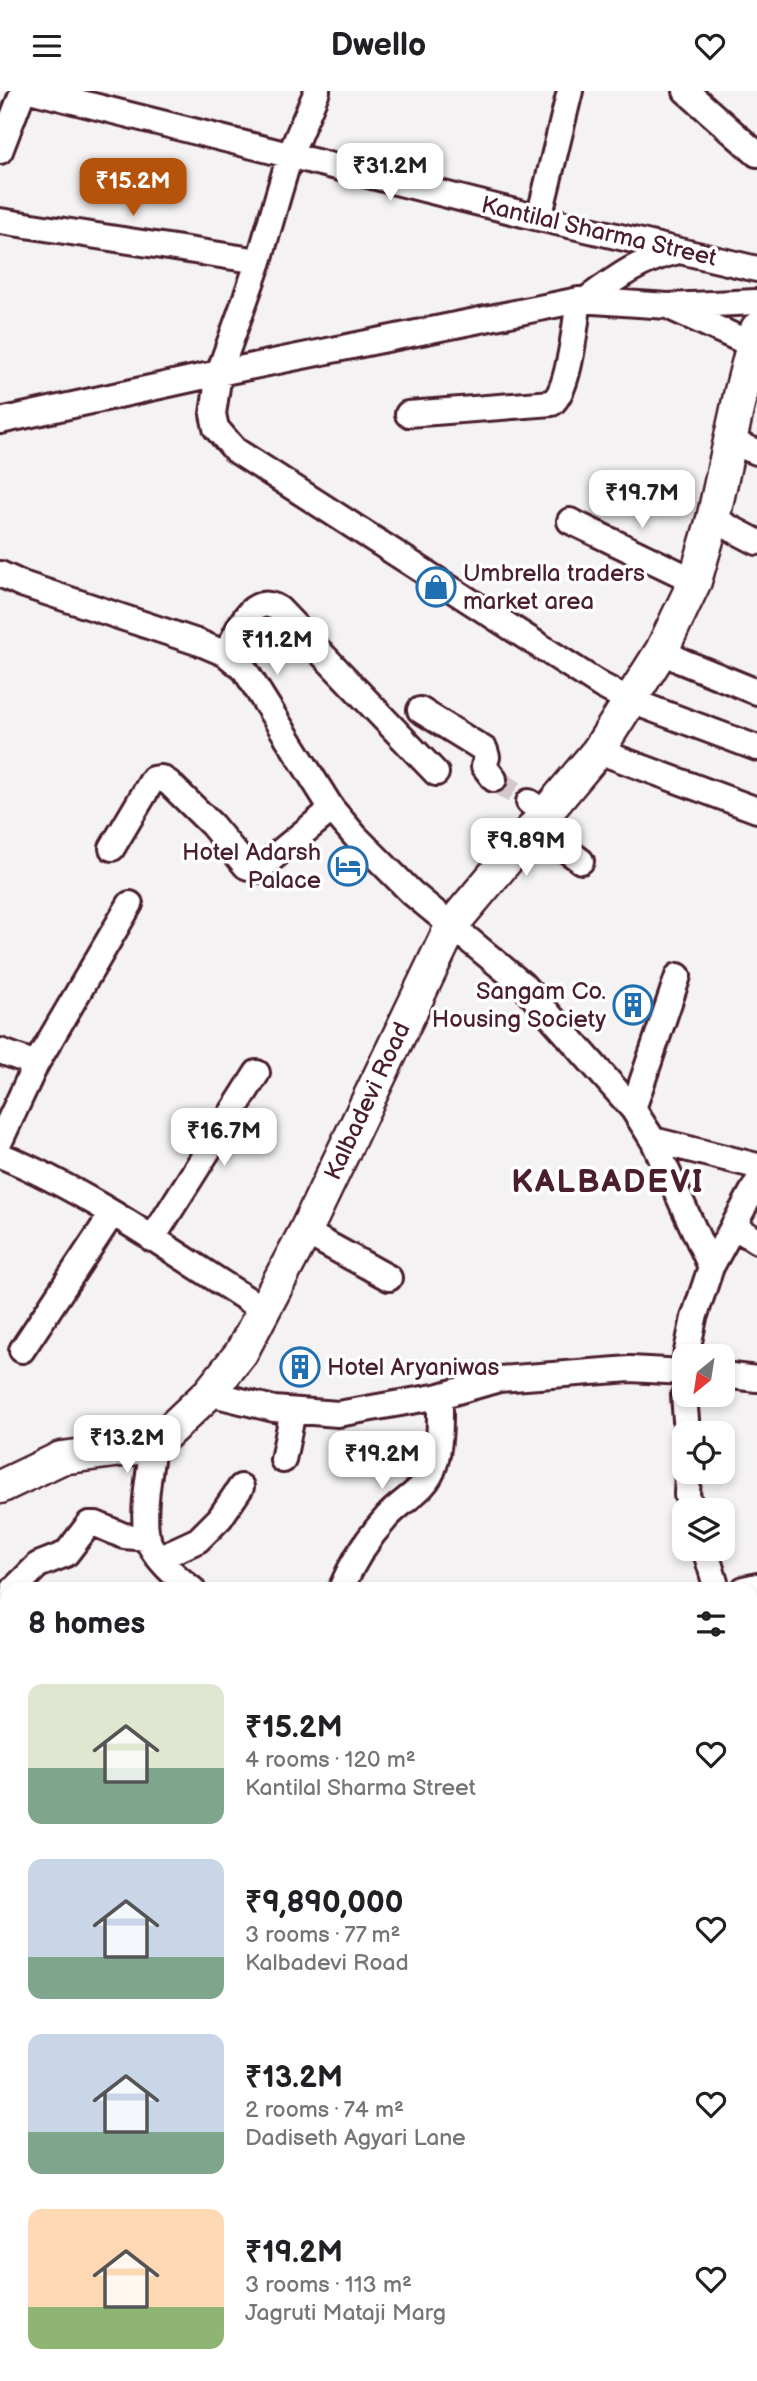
<!DOCTYPE html>
<meta charset="utf-8">
<style>
body{margin:0;font-family:"Balsamiq Sans",sans-serif;background:#f2f2f2;color:#202124;height:100vh;display:flex;flex-direction:column;font-size:26px;white-space:nowrap}
*{box-sizing:border-box;margin:0}
p{font-size:23px;color:#757577}
.icon{flex:none;width:38px;height:38px;fill:none;stroke:currentColor;stroke-width:2;stroke-linecap:round;stroke-linejoin:round}
.map{position:relative;flex:1;overflow:hidden}
.sheet{position:absolute;left:0px;top:1491px;width:758px;height:800px;display:flex;flex-direction:column;background:#fff;border-radius:21px 21px 0 0;box-shadow:0 4px 10px #0003}
.sheet>*{flex:none}
.needle{width:46px;rotate:210deg}
.tools{position:absolute;left:672px;top:1253px;display:grid;gap:14px}
.tools a{display:grid;place-items:center;width:63px;height:63px;border-radius:14px;background:#fff;box-shadow:0 4px 10px #0003;font-size:35px}
.price{position:absolute;translate:-50% -60px;padding:0 16px;border-radius:14px;background:#fff;color:#222;font-size:23px;line-height:46px;filter:drop-shadow(0 2px 4px #0008)}
.price::after{content:'';position:absolute;left:50%;top:42px;width:21px;height:16px;margin-left:-10px;background:inherit;clip-path:polygon(0 0,100% 0,50% 100%)}
.price.current{background:#b45309;color:#fff}
ul{padding:0;list-style:none}
li{display:flex;align-items:center;gap:21px;height:175px;padding:0 28px}
li span{display:grid;place-items:center;flex:none;width:196px;height:140px;border-radius:14px;color:#555}
li>.icon{margin-inline-start:auto}
span .icon{width:84px;height:84px;fill:#fffc;stroke-width:1}
li b{font-size:30px}
h2{display:flex;justify-content:space-between;align-items:center;height:84px;padding:0 28px;font-size:30px}
header{display:flex;justify-content:space-between;align-items:center;height:91px;padding:0 28px;background:#fff;font-size:32px;font-weight:700}
.map>svg:first-child{display:block}
.lines{fill:none;stroke-linecap:round;stroke-linejoin:round}
.minor-tunnel{stroke:#d2c8ca;stroke-width:24;stroke-dasharray:24 12;stroke-linecap:butt}
.minor-casing{stroke:#4a1f2b;stroke-width:30}
.major-casing{stroke:#4a1f2b;stroke-width:37}
.path{stroke:#4a1f2b;stroke-width:3.5;stroke-dasharray:2 5;stroke-linecap:butt}
.minor{stroke:#fff;stroke-width:24}
.major{stroke:#fff;stroke-width:32}
.labels{text-anchor:middle;stroke-width:7;stroke-linejoin:round;paint-order:stroke}
.street-label{font-size:24px;fill:#4a1f2b;stroke:#fff}
.poi-label{font-size:24px;fill:#4a1f2b;stroke:#fff;text-anchor:start}
.district-label{font-size:32px;font-weight:bold;letter-spacing:2px;fill:#4a1f2b;stroke:#fff}
</style>
<header><svg class="icon" aria-label="menu" viewBox="0 0 24 24"><path d="M4 6h16M4 12h16M4 18h16"/></svg>Dwello<svg class="icon" aria-label="heart" viewBox="0 0 24 24"><path d="M12 20l-8-8c-3-5 5-10 8-4 3-6 11-1 8 4z"/></svg></header>
<div class="map">
<svg width="757" height="2290" viewBox="0 0 757 2290">
<rect width="100%" height="100%" fill="#f4f2f2"/>
<filter id="ink" filterUnits="userSpaceOnUse"><feTurbulence type="fractalNoise" baseFrequency=".0143" numOctaves="2"/><feDisplacementMap in="SourceGraphic" scale="14" xChannelSelector="R" yChannelSelector="G"/><feConvolveMatrix kernelMatrix="1 2 1 2 8 2 1 2 1" color-interpolation-filters="sRGB"/></filter>
<g filter="url(#ink)">
<g class="lines">
<path class="minor-tunnel" d="M494,688L529,711"/>
<g class="minor-casing">
<path id="minor" d="M34,0L539,127L757,178
M317,0L290,64L259,170L219,282L213,323L216,337L235,359L602,595L631,610L757,657
M686,0L757,63
M0,60L23,0
M539,127L570,0
M0,130L259,170
M587,208C615,188 640,169 675,161
M672,217L757,256
M408,323L552,312C570,298 575,233 579,209
M0,330L219,282L579,209L668,215L757,211
M729,350L757,361
M713,428L757,451
M570,430L695,490
M0,483L22,493L200,552L226,563L245,579L332,718L355,745L412,802L522,893L633,1018L653,1049L711,1176
M662,559L681,570L757,601
M226,563C238,542 249,500 279,518L436,682
M420,619L485,659L487,666L484,675L494,688
M598,660L757,719
M529,711L547,723
M536,736L581,770
M112,757L153,688L161,687L169,692L212,734L246,775L258,779L332,718
M0,960L36,973
M633,1018L678,885
M653,1049L757,1075
M0,1050L36,973L130,813
M0,1064C94,1103 178,1165 264,1219
M735,1136L757,1150
M305,1141L389,1187
M152,1148L257,982
M22,1259L112,1123
M686,1265L694,1227L711,1176L757,1092
M723,1284L757,1288
M209,1302L274,1318L338,1323L440,1305L499,1288L630,1278L684,1281
M684,1304L687,1342
M153,1355C150,1379 139,1433 150,1454C160,1472 176,1486 192,1498
M283,1369L293,1320
M688,1381L687,1404L692,1419
M705,1458L717,1498
M159,1467L198,1449L220,1427L241,1396
M14,1498L38,1474L66,1463L89,1433H96L124,1445L148,1447
M341,1498C352,1472 368,1447 387,1426C403,1408 427,1399 434,1375C441,1353 440,1328 440,1305
M744,1498L757,1495
M0,1525L7,1509
M0,1705L7,1707
M751,1793H757
M751,1956L757,1958
M751,2109L757,2084
M302,2290L305,2284
M616,2290L618,2284
M707,2290L709,2284"/>
</g>
<g class="major-casing">
<path id="major" d="M0,1396L61,1367L153,1355L209,1302L241,1262L305,1141L452,834L598,660L662,559L695,490L713,428L741,300L757,238
M0,2037L7,2041
M155,2284L158,2290"/>
</g>
<path class="path" d="M0,2153L7,2149"/>
<use href="#minor" class="minor"/>
<use href="#major" class="major"/>
</g>
</g>
<defs>
<g id="shop-ring" transform="scale(2.0125)"><circle r="9.5" fill="#fff" stroke="#1f6fb2" stroke-width="1.5"/><path d="M-5-2.5h2.3a2.7 3.5 0 0 1 5.4 0H5L5.5 6h-11ZM-1.5-2.5h3a1.5 2.3 0 0 0-3 0Z" fill="#1f6fb2"/></g>
<g id="hotel-ring" transform="scale(2.0125)"><circle r="9.5" fill="#fff" stroke="#1f6fb2" stroke-width="1.5"/><path d="M-6-4.5h1.5V1H6V5H4.5V3h-9V5H-6ZM-4 0a1.8 1.8 0 1 1 3.6 0ZM.5 0V-2.5h3Q6-2.5 6 0Z" fill="#1f6fb2"/></g>
<g id="building-ring" transform="scale(2.0125)"><circle r="9.5" fill="#fff" stroke="#1f6fb2" stroke-width="1.5"/><path d="M-4-6H4V6H1V3H-1V6H-4ZM-2.5-4.3h1.7v1.8h-1.7ZM.8-4.3h1.7v1.8H.8ZM-2.5-1h1.7V.8h-1.7ZM.8-1h1.7V.8H.8Z" fill="#1f6fb2"/></g>
</defs>
<g fill-rule="evenodd">
<use href="#shop-ring" x="436" y="496"/>
<use href="#hotel-ring" x="348" y="775"/>
<use href="#building-ring" x="633" y="914"/>
<use href="#building-ring" x="300" y="1276"/>
</g>
<g class="labels">
<g class="street-label">
<text transform="translate(599 140) rotate(13)" y="8">Kantilal Sharma Street</text>
<text transform="translate(367 1010) rotate(-65)" y="8">Kalbadevi Road</text>
</g>
<g class="poi-label">
<text x="463" y="490">Umbrella traders<tspan x="463" dy="28">market area</tspan></text>
<text x="321" y="769" text-anchor="end">Hotel Adarsh<tspan x="321" dy="28">Palace</tspan></text>
<text x="606" y="908" text-anchor="end">Sangam Co.<tspan x="606" dy="28">Housing Society</tspan></text>
<text x="327" y="1284">Hotel Aryaniwas</text>
</g>
<g class="district-label">
<text x="608" y="1101">KALBADEVI</text>
</g>
</g>
</svg>
<div class="tools">
<a><svg class="needle" viewBox="-14 -14 28 28"><path d="M0-13l5 13h-10z" fill="#e53935"/><path d="M0 13l5-13h-10z" fill="#757577"/></svg></a>
<a><svg class="icon" aria-label="locate" viewBox="0 0 24 24"><circle cx="12" cy="12" r="6"/><path d="M12 2v4M12 18v4M2 12h4M18 12h4"/></svg></a>
<a><svg class="icon" aria-label="layers" viewBox="0 0 24 24"><path d="M12 4l9 5-9 5-9-5zM3 14l9 5 9-5"/></svg></a>
</div>
<b class="price" style="left:390px;top:112px">₹31.2M</b>
<b class="price current" style="left:133px;top:127px">₹15.2M</b>
<b class="price" style="left:642px;top:439px">₹19.7M</b>
<b class="price" style="left:277px;top:586px">₹11.2M</b>
<b class="price" style="left:526px;top:787px">₹9.89M</b>
<b class="price" style="left:224px;top:1077px">₹16.7M</b>
<b class="price" style="left:127px;top:1384px">₹13.2M</b>
<b class="price" style="left:382px;top:1400px">₹19.2M</b>
<section class="sheet">
<h2>8 homes<svg class="icon" aria-label="filters" viewBox="0 0 24 24"><path d="M4 7h16M4 17h16"/><circle cx="9" cy="7" r="2"/><circle cx="15" cy="17" r="2"/></svg></h2>
<ul>
<li><span style="background:linear-gradient(#dfe7d0 60%,#7fa58c 0)"><svg class="icon" aria-label="home" viewBox="0 0 24 24"><path d="M3 11l9-7 9 7M6 9v11h12V9"/></svg></span><div><b>₹15.2M</b><p>4 rooms · 120 m²</p><p>Kantilal Sharma Street</p></div><svg class="icon" aria-label="heart" viewBox="0 0 24 24"><path d="M12 20l-8-8c-3-5 5-10 8-4 3-6 11-1 8 4z"/></svg></li>
<li><span style="background:linear-gradient(#c9d6e8 70%,#7fa58c 0)"><svg class="icon" aria-label="home" viewBox="0 0 24 24"><path d="M3 11l9-7 9 7M6 9v11h12V9"/></svg></span><div><b>₹9,890,000</b><p>3 rooms · 77 m²</p><p>Kalbadevi Road</p></div><svg class="icon" aria-label="heart" viewBox="0 0 24 24"><path d="M12 20l-8-8c-3-5 5-10 8-4 3-6 11-1 8 4z"/></svg></li>
<li><span style="background:linear-gradient(#c9d6e8 70%,#7fa58c 0)"><svg class="icon" aria-label="home" viewBox="0 0 24 24"><path d="M3 11l9-7 9 7M6 9v11h12V9"/></svg></span><div><b>₹13.2M</b><p>2 rooms · 74 m²</p><p>Dadiseth Agyari Lane</p></div><svg class="icon" aria-label="heart" viewBox="0 0 24 24"><path d="M12 20l-8-8c-3-5 5-10 8-4 3-6 11-1 8 4z"/></svg></li>
<li><span style="background:linear-gradient(#ffd9b3 70%,#8fb573 0)"><svg class="icon" aria-label="home" viewBox="0 0 24 24"><path d="M3 11l9-7 9 7M6 9v11h12V9"/></svg></span><div><b>₹19.2M</b><p>3 rooms · 113 m²</p><p>Jagruti Mataji Marg</p></div><svg class="icon" aria-label="heart" viewBox="0 0 24 24"><path d="M12 20l-8-8c-3-5 5-10 8-4 3-6 11-1 8 4z"/></svg></li>
</ul>
</section>
</div>
